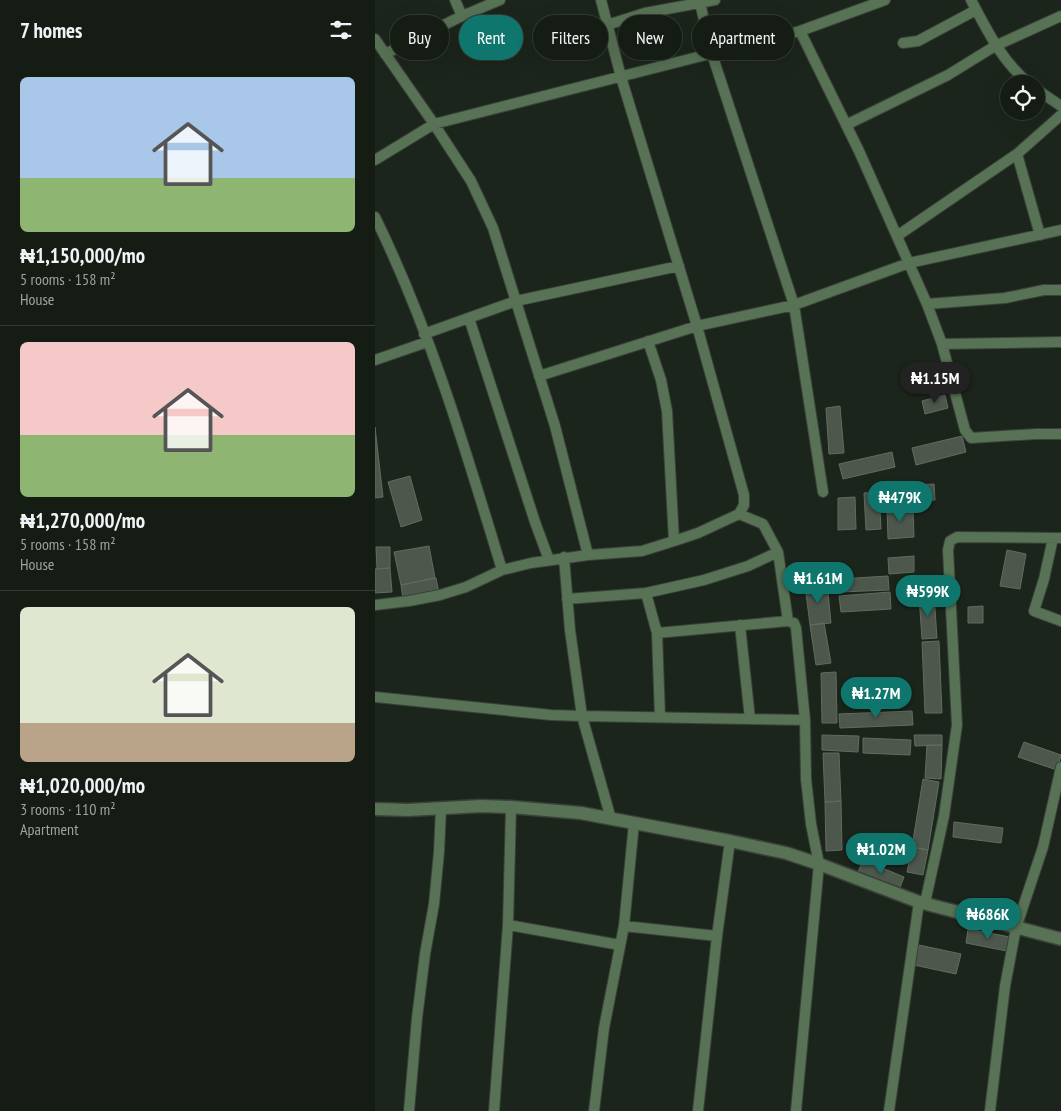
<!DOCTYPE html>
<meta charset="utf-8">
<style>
body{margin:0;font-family:"PT Sans Narrow",sans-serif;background:#222922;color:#f1f3f6;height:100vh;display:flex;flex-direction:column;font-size:19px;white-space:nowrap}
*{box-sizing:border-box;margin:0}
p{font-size:16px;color:#9da1a0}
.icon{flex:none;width:28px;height:28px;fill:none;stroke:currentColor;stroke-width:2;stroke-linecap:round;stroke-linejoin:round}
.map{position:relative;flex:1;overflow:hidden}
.side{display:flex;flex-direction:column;background:#151c14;width:375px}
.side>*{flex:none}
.hud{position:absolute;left:15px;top:15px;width:475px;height:45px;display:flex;gap:10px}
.buttons{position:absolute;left:625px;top:75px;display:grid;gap:10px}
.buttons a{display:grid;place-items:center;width:45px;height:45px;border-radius:50%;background:#151c14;box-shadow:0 5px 20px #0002,0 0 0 1px #343a34;font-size:25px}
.price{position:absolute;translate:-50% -42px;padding:0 11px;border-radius:18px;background:#0f766e;color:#fff;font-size:16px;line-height:32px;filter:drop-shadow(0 1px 2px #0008)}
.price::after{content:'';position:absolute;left:50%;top:30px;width:15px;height:11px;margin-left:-8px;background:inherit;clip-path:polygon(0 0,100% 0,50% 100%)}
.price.selected{background:#222;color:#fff}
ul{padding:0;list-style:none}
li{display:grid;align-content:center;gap:10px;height:265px;padding:0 20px}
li+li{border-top:1px solid #343a34}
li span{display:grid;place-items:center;height:155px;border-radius:8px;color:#555}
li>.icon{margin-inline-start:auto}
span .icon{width:90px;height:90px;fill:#fffc;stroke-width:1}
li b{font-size:21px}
h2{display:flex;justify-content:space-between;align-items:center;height:60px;padding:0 20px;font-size:21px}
.chip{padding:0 18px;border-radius:22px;background:#151c14;box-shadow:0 5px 20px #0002,0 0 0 1px #343a34;font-size:18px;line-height:45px}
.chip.selected{background:#0f766e;color:#fff}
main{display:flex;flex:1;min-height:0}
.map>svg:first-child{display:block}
.building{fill:#4d574c;stroke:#616c60}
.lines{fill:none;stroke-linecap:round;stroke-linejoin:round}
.minor-casing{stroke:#3a4239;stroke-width:12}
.tertiary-casing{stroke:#3a4239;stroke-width:15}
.minor{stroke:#577255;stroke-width:10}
.tertiary{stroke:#577255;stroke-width:12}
</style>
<main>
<section class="side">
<h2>7 homes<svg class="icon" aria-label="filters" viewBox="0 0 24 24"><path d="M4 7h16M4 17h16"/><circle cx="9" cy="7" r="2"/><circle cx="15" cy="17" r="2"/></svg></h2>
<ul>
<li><span style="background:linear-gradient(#a9c7e8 65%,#8fb573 0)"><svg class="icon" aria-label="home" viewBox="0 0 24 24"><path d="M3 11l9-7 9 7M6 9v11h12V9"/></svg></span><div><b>₦1,150,000/mo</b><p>5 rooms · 158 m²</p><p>House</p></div></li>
<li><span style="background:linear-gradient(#f6c9c9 60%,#8fb573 0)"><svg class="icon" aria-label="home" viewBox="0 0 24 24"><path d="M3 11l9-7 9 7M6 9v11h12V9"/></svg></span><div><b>₦1,270,000/mo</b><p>5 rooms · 158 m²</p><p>House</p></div></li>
<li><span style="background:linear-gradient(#dfe7d0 75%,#b9a48a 0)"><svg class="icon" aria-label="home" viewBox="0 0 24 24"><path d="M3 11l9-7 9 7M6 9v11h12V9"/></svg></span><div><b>₦1,020,000/mo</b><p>3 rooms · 110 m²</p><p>Apartment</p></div></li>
</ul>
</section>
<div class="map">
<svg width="686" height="1111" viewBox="0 0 686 1111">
<rect width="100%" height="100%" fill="#1c251b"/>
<path class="building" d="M570,395L573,408L550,414L547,401Z
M465,406L469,453L454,454L451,408Z
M0,427L8,497L0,498Z
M587,436L591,452L541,465L537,448Z
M517,452L520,467L468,479L464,464Z
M35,476L47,520L26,527L13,482Z
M559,484L560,500L542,501L541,485Z
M539,486L540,498L520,499L519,487Z
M504,492L506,529L491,530L489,493Z
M480,497L481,529L463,530V498Z
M538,507L539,537L513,539L512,508Z
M54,546L60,578L26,585L19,552Z
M1,547H15V568L2,569Z
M632,550L651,554L645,589L625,586Z
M539,556V572L514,574L513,558Z
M15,568L17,592L0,593V569Z
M513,576L514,590L465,592L464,579Z
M61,578L64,593L28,599L26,585Z
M452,582L456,623L435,625L430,585Z
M515,592L516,609L466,612L464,596Z
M559,595L562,638L547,639L544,596Z
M608,606V623H593V607Z
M449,623L456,663L441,665L435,625Z
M564,641L567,713H550L547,642Z
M461,672L462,723H447L446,673Z
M537,711L538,725L465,728L464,714Z
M447,735L484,736L483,752L447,750Z
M539,735H567V745L540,746Z
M488,738L536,740L535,755L488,753Z
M649,742L686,755L682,770L643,757Z
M552,745H567L566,779L550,778Z
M448,753H464L466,801L450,802Z
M548,779L564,782L553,850L537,847Z
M466,801L467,850L451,851L450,802Z
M579,822L628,828L626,843L578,837Z
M537,847L553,850L548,875L532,872Z
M488,860L529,877L524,890L483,872Z
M593,929L635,937L632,951L591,943Z
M544,945L586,954L581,974L539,965Z"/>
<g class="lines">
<g class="minor-casing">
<path id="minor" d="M80,0L87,16
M510,0L425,31L484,151L552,304L567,344L590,430L596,438L661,434H686
M596,0C612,30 627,62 655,84
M325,3L337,54L419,305L448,492
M232,25L270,13L340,0
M0,39L59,124L96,181L118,228L180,426L213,555
M528,43L543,41L601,10
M10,54L87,16L125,0
M661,89L686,106
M471,125L573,75L620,46L686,16
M642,154L665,235
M0,160L59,124L425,31
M0,217C55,329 91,451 127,570
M522,236L642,154L686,115
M552,304L630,298L669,290H686
M94,318L160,522L174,560
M49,334L141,301L304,266
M273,341L286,380L292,411L299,541
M567,344L686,342
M0,360L52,342
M164,376L322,326L419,305L534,263L686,230
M364,514L388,524L403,552L413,621
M678,538L669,579L659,611L686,621
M271,593L282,633L285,717
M192,599L271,593L329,580L373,566L403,552
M0,605L34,601L65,595L91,587L127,570L156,563L213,555L267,551L299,541L323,533L364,514L369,505V495L322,326L246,77L226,0
M365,625L375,719
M282,633L413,621L419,623L421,628L430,720L431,779L436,824L444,864L421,1111
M0,697L176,715L207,716L195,630L189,557
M236,819L207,716L430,720
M550,903L569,816L582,725L573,550L575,541L582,537L686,538
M133,925L245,945
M249,926L342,936
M34,1111L42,1018L50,954L59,904L64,852L66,808
M119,1111L133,925L136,807
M219,1111L229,1028L249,926L259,823
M323,1111L342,936L355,841
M514,1111L544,902
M615,1111L630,986L641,928L668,847L686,767"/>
</g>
<g class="tertiary-casing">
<path id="tertiary" d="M0,809L33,810L106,806L136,807L206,813L355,841L411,853L444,864L544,902L686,939"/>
</g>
<use href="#minor" class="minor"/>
<use href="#tertiary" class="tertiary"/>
</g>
</svg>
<div class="buttons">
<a><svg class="icon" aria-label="locate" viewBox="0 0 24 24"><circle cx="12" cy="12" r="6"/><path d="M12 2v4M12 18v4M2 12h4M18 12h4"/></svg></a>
</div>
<b class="price selected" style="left:560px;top:404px">₦1.15M</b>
<b class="price" style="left:525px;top:523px">₦479K</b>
<b class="price" style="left:443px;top:604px">₦1.61M</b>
<b class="price" style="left:553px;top:617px">₦599K</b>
<b class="price" style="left:501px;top:719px">₦1.27M</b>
<b class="price" style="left:506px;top:875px">₦1.02M</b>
<b class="price" style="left:613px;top:940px">₦686K</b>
<div class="hud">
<a class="chip">Buy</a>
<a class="chip selected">Rent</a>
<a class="chip">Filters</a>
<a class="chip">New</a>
<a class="chip">Apartment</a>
</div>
</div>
</main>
